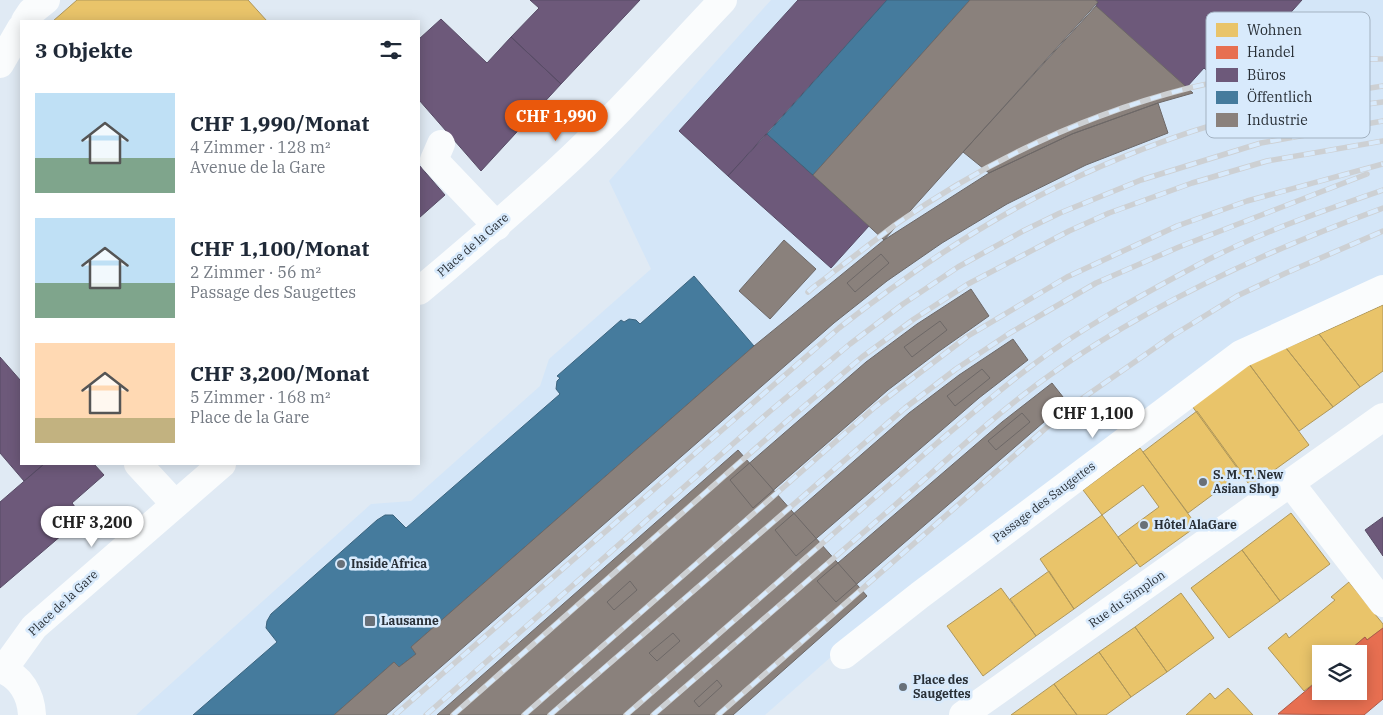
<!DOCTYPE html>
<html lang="de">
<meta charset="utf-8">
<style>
body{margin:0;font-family:"IBM Plex Serif",serif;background:#f6f6f7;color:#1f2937;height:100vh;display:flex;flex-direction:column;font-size:19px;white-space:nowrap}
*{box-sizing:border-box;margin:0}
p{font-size:16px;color:#747a83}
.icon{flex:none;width:28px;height:28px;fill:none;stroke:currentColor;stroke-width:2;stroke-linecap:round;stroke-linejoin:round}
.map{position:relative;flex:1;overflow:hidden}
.panel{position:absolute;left:20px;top:20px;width:400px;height:445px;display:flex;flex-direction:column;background:#fff;border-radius:0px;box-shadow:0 2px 12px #0003}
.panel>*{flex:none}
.tools{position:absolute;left:1312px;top:645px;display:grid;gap:10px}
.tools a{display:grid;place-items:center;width:55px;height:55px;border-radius:0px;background:#fff;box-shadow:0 2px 12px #0003;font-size:25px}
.price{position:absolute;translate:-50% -42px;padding:0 11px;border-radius:18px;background:#fff;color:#222;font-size:16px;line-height:32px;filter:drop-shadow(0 1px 2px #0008)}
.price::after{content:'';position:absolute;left:50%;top:30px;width:15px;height:11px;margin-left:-8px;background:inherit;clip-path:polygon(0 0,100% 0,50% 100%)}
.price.selected{background:#ea580c;color:#fff}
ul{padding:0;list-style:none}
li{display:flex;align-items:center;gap:15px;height:125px;padding:0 15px}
li span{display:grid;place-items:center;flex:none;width:140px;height:100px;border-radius:0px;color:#555}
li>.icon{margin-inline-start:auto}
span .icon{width:60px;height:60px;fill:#fffc;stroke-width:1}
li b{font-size:21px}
h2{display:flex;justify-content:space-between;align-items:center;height:60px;padding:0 15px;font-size:21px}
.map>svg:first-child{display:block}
.built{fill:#d4e6f8}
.homes{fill:#e9c46a;stroke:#af975a}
.shops{fill:#e76f51;stroke:#ae5c49}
.offices{fill:#6d597a;stroke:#584c66}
.public{fill:#457b9d;stroke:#3c647e}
.industry{fill:#8a817c;stroke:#6d6867}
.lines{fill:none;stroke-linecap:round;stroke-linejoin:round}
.minor{stroke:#fafcfd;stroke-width:28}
.major{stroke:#fafcfd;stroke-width:28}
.rail-casing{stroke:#cdd0d3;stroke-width:5.5}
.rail{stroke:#d8eafc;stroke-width:4;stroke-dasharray:11;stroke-linecap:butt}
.poi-dot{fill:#687078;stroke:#d8eafc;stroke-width:2}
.labels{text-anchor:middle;stroke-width:5;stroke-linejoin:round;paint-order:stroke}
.street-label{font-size:12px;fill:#282f36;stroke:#d8eafc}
.poi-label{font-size:12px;font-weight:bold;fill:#282f36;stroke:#d8eafc;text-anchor:start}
.key{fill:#d8eafc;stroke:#a3b2c1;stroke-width:1}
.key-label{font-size:14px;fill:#282f36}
</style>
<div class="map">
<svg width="1383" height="715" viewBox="0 0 1383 715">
<rect width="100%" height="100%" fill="#e0eaf4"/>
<path class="built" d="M771,0H1383V276L1228,350L865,627L765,715H136L371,504L411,501L540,386L549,359L651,269L609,181Z"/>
<path class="homes" d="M77,0H248L267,21H53Z
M1383,305V371L1360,387L1319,334Z
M1319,334L1360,387L1333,407L1286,348Z
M1286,348L1333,407L1299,431L1249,364Z
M1249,364L1309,445L1251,487L1192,406Z
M1197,411L1242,473L1188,513L1143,452Z
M1140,448L1197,526L1140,567L1118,537L1159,507L1143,485L1102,515L1083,490Z
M1291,513L1330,564L1280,601L1242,550Z
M1102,515L1137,563L1074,609L1040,559Z
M1242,550L1280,601L1229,638L1191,588Z
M1049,571L1074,609L1036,636L1010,599Z
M1349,582L1383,624V628L1367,640L1365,637L1345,654H1321V673L1319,675L1321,678L1304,691L1268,648L1286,633L1289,638L1335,600L1331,597Z
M1001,588L1036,636L983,676L947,626Z
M1181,593L1214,638L1167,672L1135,627Z
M1135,627L1167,672L1131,697L1099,652Z
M1099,652L1131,697L1106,715H1077L1054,684Z
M1054,684L1077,715H1011Z
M1228,688L1253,715H1186L1210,693L1215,699Z"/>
<path class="shops" d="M1383,628V699L1364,715L1278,714L1321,678L1319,675L1321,673V691H1359V654H1345L1365,637L1367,640Z"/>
<path class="offices" d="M530,0H640L561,84L511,37L539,8Z
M798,0H887L728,176L679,131Z
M1095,0H1302L1224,87L1204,68L1186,88L1096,6L1098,2Z
M441,19L487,63L511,37L561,84L481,171L419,100V39Z
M767,134L869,226L831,268L728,176Z
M419,165L445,195L419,218Z
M0,357L21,381V464H44L24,481L0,453Z
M44,464H94L104,475L72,503L83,517L0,588V502Z
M1383,517V556L1365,530Z"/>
<path class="public" d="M887,0H970L813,175L767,134Z
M694,276L754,346L411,647L416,654L399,667L394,662L334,715H193L277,642L266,628L267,621L271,614L377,520L385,515H393L406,528L560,394L556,389L557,381L560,378L557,376L621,320L624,322L629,319L636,320L640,324Z"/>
<path class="industry" d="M970,0H1095L1098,2L884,240L813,175Z
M1096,6L1193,93L1158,103L1072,134L989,173L963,152Z
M1158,103L1168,133L1086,165L1007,204L942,243L887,281L834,323L386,715H334L394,662L399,667L416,654L411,647L754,346L884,240L989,173L1072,134Z
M784,240L816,269L770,319L739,291Z
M881,254L889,263L855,292L847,283Z
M971,289L989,316L938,352L888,390L753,508L730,480L866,362L917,324Z
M940,321L947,330L912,357L904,347Z
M1013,339L1028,360L979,398L796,556L775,530L909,413L959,375Z
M982,369L990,378L955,406L947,396Z
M1052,383L1067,402L836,602L817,581L1002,422Z
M1022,413L1030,422L996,450L988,441Z
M738,450L867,596L733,715H437Z
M630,581L637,590L614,610L607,602Z
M673,633L680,641L657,661L649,653Z
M717,680L722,686L699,707L694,701Z"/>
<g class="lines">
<path class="minor" d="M25,21L31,12L46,0
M0,64L21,28
M441,144L434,160L497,226
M138,464L175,504
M1291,484L1383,603
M844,655L920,595L1241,354L1383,289
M963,715L1383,417"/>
<path class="major" d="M419,291C466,252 511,213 556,172C615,118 668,58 723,0
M0,669C21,676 31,695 32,715
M3,670L34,627L222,464"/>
<g class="rail-casing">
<path id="rail" d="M1257,120L1279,115L1383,102
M808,292C815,285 824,280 832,273C853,257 874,241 895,225C983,163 1084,115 1189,88C1248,74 1308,67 1368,59H1383
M395,715L839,328C894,285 950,245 1011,211C1125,147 1254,105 1383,86
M426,715L769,412L850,344L903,304L958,267L1023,231L1060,213L1141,180L1261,143L1383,121
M453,715L781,426L862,357L914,319L968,284L1069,231L1109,213L1192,183L1267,161L1383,141
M524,715L875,407L968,336L1067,277L1177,226L1247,201L1383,164
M550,715L905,408L956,369L1010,333L1096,283L1179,247L1367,174
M626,715L936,444C967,418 997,392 1030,367C1080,329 1138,297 1194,267C1253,235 1319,212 1383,190
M653,715C734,645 814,575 895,505C945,462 996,413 1050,375C1149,304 1269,250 1383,208
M718,715L1070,407L1172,336L1237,296L1286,273L1383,231"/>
</g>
<use href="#rail" class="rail"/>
</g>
<g class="poi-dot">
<circle cx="1203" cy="482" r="5"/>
<circle cx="1144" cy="525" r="5"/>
<circle cx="341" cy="564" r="5"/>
<rect x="364" y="615" width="12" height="12" rx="2.5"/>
<circle cx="903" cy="687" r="5"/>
</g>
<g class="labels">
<g class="street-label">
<text transform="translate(473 245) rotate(-41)" y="4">Place de la Gare</text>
<text transform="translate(1044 502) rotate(-37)" y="4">Passage des Saugettes</text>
<text transform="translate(1127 599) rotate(-35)" y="4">Rue du Simplon</text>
<text transform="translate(63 603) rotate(-43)" y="4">Place de la Gare</text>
</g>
<g class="poi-label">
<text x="1213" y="479">S. M. T. New<tspan x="1213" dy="14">Asian Shop</tspan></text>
<text x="1154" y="529">Hôtel AlaGare</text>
<text x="351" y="568">Inside Africa</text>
<text x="381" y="625">Lausanne</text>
<text x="913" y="684">Place des<tspan x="913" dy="14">Saugettes</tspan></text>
</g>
</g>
<rect x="1206" y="12" width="164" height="126" rx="8" class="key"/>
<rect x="1216" y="23" width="22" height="14" fill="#e9c46a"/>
<rect x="1216" y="46" width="22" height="13" fill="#e76f51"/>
<rect x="1216" y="68" width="22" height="14" fill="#6d597a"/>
<rect x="1216" y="91" width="22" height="13" fill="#457b9d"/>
<rect x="1216" y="113" width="22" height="14" fill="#8a817c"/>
<g class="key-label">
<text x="1247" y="35">Wohnen</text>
<text x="1247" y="57">Handel</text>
<text x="1247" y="80">Büros</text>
<text x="1247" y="102">Öffentlich</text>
<text x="1247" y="125">Industrie</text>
</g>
</svg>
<div class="tools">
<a><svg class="icon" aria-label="layers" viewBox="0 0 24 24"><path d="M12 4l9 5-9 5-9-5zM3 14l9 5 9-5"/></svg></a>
</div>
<b class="price selected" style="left:556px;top:142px">CHF 1,990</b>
<b class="price" style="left:1093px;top:439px">CHF 1,100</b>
<b class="price" style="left:92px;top:548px">CHF 3,200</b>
<section class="panel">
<h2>3 Objekte<svg class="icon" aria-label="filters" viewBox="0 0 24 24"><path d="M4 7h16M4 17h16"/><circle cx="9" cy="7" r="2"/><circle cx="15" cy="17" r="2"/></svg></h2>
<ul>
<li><span style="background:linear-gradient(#bfe0f5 65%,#7fa58c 0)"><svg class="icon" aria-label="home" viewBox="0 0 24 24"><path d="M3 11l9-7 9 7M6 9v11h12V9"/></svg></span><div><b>CHF 1,990/Monat</b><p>4 Zimmer · 128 m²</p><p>Avenue de la Gare</p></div></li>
<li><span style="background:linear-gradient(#bfe0f5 65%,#7fa58c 0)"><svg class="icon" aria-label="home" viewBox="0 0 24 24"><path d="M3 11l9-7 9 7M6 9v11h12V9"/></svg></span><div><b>CHF 1,100/Monat</b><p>2 Zimmer · 56 m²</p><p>Passage des Saugettes</p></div></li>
<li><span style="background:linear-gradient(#ffd9b3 75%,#c2b280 0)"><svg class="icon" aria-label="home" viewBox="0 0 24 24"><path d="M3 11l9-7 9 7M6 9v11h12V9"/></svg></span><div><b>CHF 3,200/Monat</b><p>5 Zimmer · 168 m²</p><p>Place de la Gare</p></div></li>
</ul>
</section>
</div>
